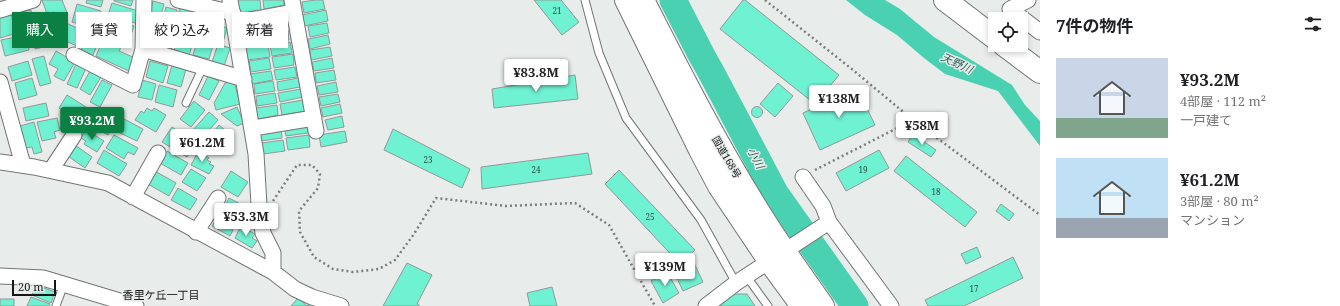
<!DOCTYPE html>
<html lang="ja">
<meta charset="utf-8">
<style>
body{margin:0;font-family:"Noto Serif","Noto Sans JP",serif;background:#f6f6f6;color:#202124;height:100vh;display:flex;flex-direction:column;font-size:15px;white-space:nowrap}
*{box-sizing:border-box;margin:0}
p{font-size:13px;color:#757577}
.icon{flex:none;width:22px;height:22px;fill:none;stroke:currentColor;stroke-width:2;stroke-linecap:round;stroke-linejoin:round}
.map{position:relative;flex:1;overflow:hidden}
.sheet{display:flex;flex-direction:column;background:#fff;width:300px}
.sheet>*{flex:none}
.banner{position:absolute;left:12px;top:12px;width:380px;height:36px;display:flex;gap:8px}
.controls{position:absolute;left:988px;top:12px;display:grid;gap:8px}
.controls a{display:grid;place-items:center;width:40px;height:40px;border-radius:0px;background:#fff;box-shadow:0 2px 6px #0003;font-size:20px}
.scale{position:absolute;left:12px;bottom:10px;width:44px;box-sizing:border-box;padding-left:4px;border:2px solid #151716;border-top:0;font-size:11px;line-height:14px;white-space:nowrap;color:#151716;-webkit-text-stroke:3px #e8eceb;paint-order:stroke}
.price{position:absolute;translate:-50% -34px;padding:0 9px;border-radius:4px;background:#fff;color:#222;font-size:13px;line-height:26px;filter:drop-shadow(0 1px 2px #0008)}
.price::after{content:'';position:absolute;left:50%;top:24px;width:12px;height:9px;margin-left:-6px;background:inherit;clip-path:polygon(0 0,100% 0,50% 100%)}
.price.on{background:#0b8043;color:#fff}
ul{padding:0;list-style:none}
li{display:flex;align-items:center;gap:12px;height:100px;padding:0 16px}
li span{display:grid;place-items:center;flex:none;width:112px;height:80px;border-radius:0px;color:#555}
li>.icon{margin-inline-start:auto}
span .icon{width:48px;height:48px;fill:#fffc;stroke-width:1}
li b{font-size:17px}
h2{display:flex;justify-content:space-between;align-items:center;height:48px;padding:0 16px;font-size:17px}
.tag{padding:0 14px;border-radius:0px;background:#fff;box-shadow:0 2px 6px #0003;font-size:14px;line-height:36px}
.tag.on{background:#0b8043;color:#fff}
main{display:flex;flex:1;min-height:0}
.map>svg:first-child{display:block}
.water{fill:#49d1b2}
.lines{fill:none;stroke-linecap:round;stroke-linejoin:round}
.river{stroke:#49d1b2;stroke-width:27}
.building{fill:#6ff2d2;stroke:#959897}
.service-casing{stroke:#727574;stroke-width:9}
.minor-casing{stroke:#727574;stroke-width:17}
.trunk-casing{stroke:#727574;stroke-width:24}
.path{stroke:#7b7e7d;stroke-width:2.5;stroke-dasharray:2 3;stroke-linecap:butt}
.service{stroke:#fff;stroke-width:7}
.minor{stroke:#fff;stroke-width:15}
.trunk{stroke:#fff;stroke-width:22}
.labels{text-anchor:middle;stroke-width:3;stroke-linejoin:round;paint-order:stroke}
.number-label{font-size:8px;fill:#2c4e45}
.street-label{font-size:10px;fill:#151716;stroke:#e8eceb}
.water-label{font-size:11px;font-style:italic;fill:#275e50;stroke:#e8eceb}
.neighbourhood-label{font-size:11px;fill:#151716;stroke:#e8eceb}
</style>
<main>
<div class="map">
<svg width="1040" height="306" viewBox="0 0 1040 306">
<rect width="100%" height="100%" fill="#e8eceb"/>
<path class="water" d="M846,0H885L900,9L934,37L1012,85L1025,105L1040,121V146L998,91L945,74L924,58L897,35L865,15Z"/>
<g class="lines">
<path class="river" d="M673,0L702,56L711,72L775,193L855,306"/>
</g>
<path class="building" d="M42,0H62L68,15L56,20L54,12L47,14Z
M87,0H103L101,7L86,3Z
M114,0H133L131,6L114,1Z
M237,0H260L261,10L239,13Z
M263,0H284V5L264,9Z
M315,0H323L325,9L304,13L302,2Z
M534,0H561L579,22L562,35Z
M743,0H745L839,75L815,104L720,29Z
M153,1L164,4L159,23L148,20Z
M112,3L138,11L135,23L108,15Z
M77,4L101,11L96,29L72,22Z
M166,7L177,10L173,27L162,24Z
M180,7L191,10L186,29L175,26Z
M31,10L32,17L42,14L45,27L22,33L17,13Z
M193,10L203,13L198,33L188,30Z
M326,10L328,21L304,26L302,15Z
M205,13L216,15L210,38L200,35Z
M11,14L17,33L0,38V17Z
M218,16L224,18L222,26L227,28L223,42L212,39Z
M108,18L134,26L130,38L104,30Z
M286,19L287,28L269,31L267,22Z
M66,23L86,32L79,47L59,38Z
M263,23L266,42L246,45L243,26Z
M327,23L329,33L310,37L308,26Z
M159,26L176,31L171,50L154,45Z
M53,28L55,38L50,40L52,45L35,49L31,34Z
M288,30L289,40L269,43L268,33Z
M90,31L101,36L93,55L81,50Z
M180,31L195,35L189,56L174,51Z
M26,35L29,50L5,56L1,40Z
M105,35L123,43L119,51L135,58L129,71L96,56Z
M328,35L330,44L310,49L308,39Z
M198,38L214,42L209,59L193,55Z
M290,42L292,53L272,56L270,45Z
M218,44L230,48L224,66L212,62Z
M268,45L270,57L247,60L245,48Z
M330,47L332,56L311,60L310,50Z
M56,51L75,62L64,81L54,76L58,69L49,64Z
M293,54L294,65L274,68L272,57Z
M44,56L51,83L40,86L32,59Z
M269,58L271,69L251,72L249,61Z
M332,58L334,68L314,71L312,62Z
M28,61L32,75L12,81L8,67Z
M150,61L168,66L163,83L146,77Z
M76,64L86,68L77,88L67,84Z
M172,65L186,69L181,87L167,83Z
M295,67L297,77L276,80L274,70Z
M334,70L336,80L316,83L315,73Z
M90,71L101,77L90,95L80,89Z
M271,71L273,80L251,84L250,74Z
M575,75L578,99L494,108L492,89Z
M208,76L219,81L209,100L199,95Z
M32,78L37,95L19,100L15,83Z
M298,78L300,87L278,91L277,82Z
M102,80L112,85L100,107L90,102Z
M142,80L156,84L152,100L138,97Z
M234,81L240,104L216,110L214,103L225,83Z
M273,81L275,91L255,94L254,84Z
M336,82L338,92L319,95L317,86Z
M778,83L793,96L775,117L760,104Z
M159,85L177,90L173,107L155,102Z
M857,88L875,125L820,150L803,113Z
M301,89L303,97L280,102L278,93Z
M275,93L277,103L257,106L256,96Z
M338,94L340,102L321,106L319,97Z
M67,95L86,107L81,115L76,112L73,117L59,108Z
M303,100L305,111L282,115L280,104Z
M194,101L205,110L191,127L180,119Z
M46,103L49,116L26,121L23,108Z
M340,104L342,113L323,117L321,108Z
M277,105L278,115L258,119L256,108Z
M751.5 112a5.5 5.5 0 1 1 11 0a5.5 5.5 0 1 1-11 0Z
M237,107L244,123L237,126L221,114Z
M147,108L152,111L154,108L166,115L156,132L135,120L141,111L144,113Z
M92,110L115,123L108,135L85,122Z
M209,112L218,120L201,139L192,131Z
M342,116L344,127L328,130L325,120Z
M57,118L60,130L54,132L56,138L42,141L37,122Z
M124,119L143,129L137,141L118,132Z
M34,122L42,152L34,154L32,147L26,148L20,126Z
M306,123L308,133L286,136L284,126Z
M219,125L231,135L218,152L205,142Z
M172,127L196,143L187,157L162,142Z
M281,128L282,138L261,141L260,130Z
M393,129L470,169L462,188L384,150Z
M86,130L104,141L97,152L84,144L86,141L81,138Z
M345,131L347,142L321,147L319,135Z
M913,134L936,150L931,157L908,142Z
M114,135L138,148L134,155L128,152L124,159L106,148Z
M309,135L310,147L288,150L286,138Z
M283,140L285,151L263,154L262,143Z
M72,143L92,157L85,168L65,154Z
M104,150L127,164L119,176L97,163Z
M879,150L889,168L846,191L836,173Z
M167,151L188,163L181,175L160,163Z
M198,152L209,158L207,160L211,162L209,164L214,166L209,174L191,165Z
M588,153L592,174L482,189L481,167Z
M906,156L977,212L965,227L894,171Z
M191,169L206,178L197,191L182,182Z
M153,170L176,183L169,196L146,183Z
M619,170L695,250L680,264L605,184Z
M231,171L248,182L238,197L221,187Z
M178,188L197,199L190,210L171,200Z
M229,198L248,208L241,220L223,210Z
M1001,204L1014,214L1009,221L996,211Z
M220,214L232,221L228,227L233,230L230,236L212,226Z
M241,226L255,234L252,238L257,241L252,248L235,238Z
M977,247L981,257L966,264L961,254Z
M1013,257L1023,278L964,306H928L925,300Z
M407,263L432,275L417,304L420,306H383Z
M695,265L703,282L683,291L675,274Z
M667,272L679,293L663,303L651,281Z
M36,285L55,292L51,303L32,295Z
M552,287L557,306H530L527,293Z
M733,294H747L755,306H716Z
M31,297L50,304L49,306H27Z
M298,298L307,306L313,299L321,306H291Z
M0,299H14V306H0Z"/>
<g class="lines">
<g class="service-casing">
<path id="service" d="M585,0L599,53L626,118L701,220L736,283
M186,103L203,67
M747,277L768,306
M56,306L64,284"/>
</g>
<g class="minor-casing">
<path id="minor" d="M178,0L233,13
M230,0L256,154L259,205L263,233L273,253V272
M292,0L316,131
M1028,0L1010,9L1040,32
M0,10L33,0
M234,23L294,12
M143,49L244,79
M74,55L133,85L143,49L144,0
M0,82L23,165
M253,128L314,118
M0,162L34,167L108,183L273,272L295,289L312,297L341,306
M51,170L74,135
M803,177L823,206L829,222L891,306
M133,197L158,153
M196,232L218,198
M0,276L43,278L136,306
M706,306L736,283L829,222"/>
</g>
<g class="trunk-casing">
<path id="trunk" d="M626,0L700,150L719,186L770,262L802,306
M643,0C683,79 724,159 773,234C789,258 806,282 823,306
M945,0L995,38
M1004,45L1040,72"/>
</g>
<path class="path" d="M765,0L853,70L913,120L1040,215
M815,170L913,120
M273,201L297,165H312L320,174L318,188L299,211L300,232L314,257L333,269L353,272L379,269L395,260L414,234L436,198L506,206L575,203L609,225L655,306"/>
<use href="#service" class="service"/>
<use href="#minor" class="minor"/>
<use href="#trunk" class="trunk"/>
</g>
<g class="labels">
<g class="number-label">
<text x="557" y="14">21</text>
<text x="428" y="163">23</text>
<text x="536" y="173">24</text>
<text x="863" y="173">19</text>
<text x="936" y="195">18</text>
<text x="650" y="220">25</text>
<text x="974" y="292">17</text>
</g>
<g class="street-label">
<text transform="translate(727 157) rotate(60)" y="4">国道168号</text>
</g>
<g class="water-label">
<text transform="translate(957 63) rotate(25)" y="4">天野川</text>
<text transform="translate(756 158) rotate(62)" y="4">小川</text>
</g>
<g class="neighbourhood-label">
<text x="161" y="299">香里ケ丘一丁目</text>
</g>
</g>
</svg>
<div class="controls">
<a><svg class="icon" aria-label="locate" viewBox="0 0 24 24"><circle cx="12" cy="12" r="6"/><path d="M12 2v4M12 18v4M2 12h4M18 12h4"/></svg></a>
</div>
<div class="scale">20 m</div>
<b class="price" style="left:536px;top:93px">¥83.8M</b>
<b class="price" style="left:839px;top:119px">¥138M</b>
<b class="price on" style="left:92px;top:141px">¥93.2M</b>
<b class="price" style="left:922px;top:146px">¥58M</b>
<b class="price" style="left:202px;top:163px">¥61.2M</b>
<b class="price" style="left:246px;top:237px">¥53.3M</b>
<b class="price" style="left:665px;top:287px">¥139M</b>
<div class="banner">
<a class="tag on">購入</a>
<a class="tag">賃貸</a>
<a class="tag">絞り込み</a>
<a class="tag">新着</a>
</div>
</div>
<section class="sheet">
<h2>7件の物件<svg class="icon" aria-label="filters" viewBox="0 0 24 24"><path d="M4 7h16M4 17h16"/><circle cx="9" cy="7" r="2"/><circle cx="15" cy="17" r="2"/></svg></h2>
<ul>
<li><span style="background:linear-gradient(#c9d6e8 75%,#7fa58c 0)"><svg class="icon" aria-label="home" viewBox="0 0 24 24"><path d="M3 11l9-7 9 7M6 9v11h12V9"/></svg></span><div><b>¥93.2M</b><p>4部屋 · 112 m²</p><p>一戸建て</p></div></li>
<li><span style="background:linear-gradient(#bfe0f5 75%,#9aa5b1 0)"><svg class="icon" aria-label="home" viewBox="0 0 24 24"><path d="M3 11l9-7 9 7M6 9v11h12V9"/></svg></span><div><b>¥61.2M</b><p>3部屋 · 80 m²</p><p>マンション</p></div></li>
</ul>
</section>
</main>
